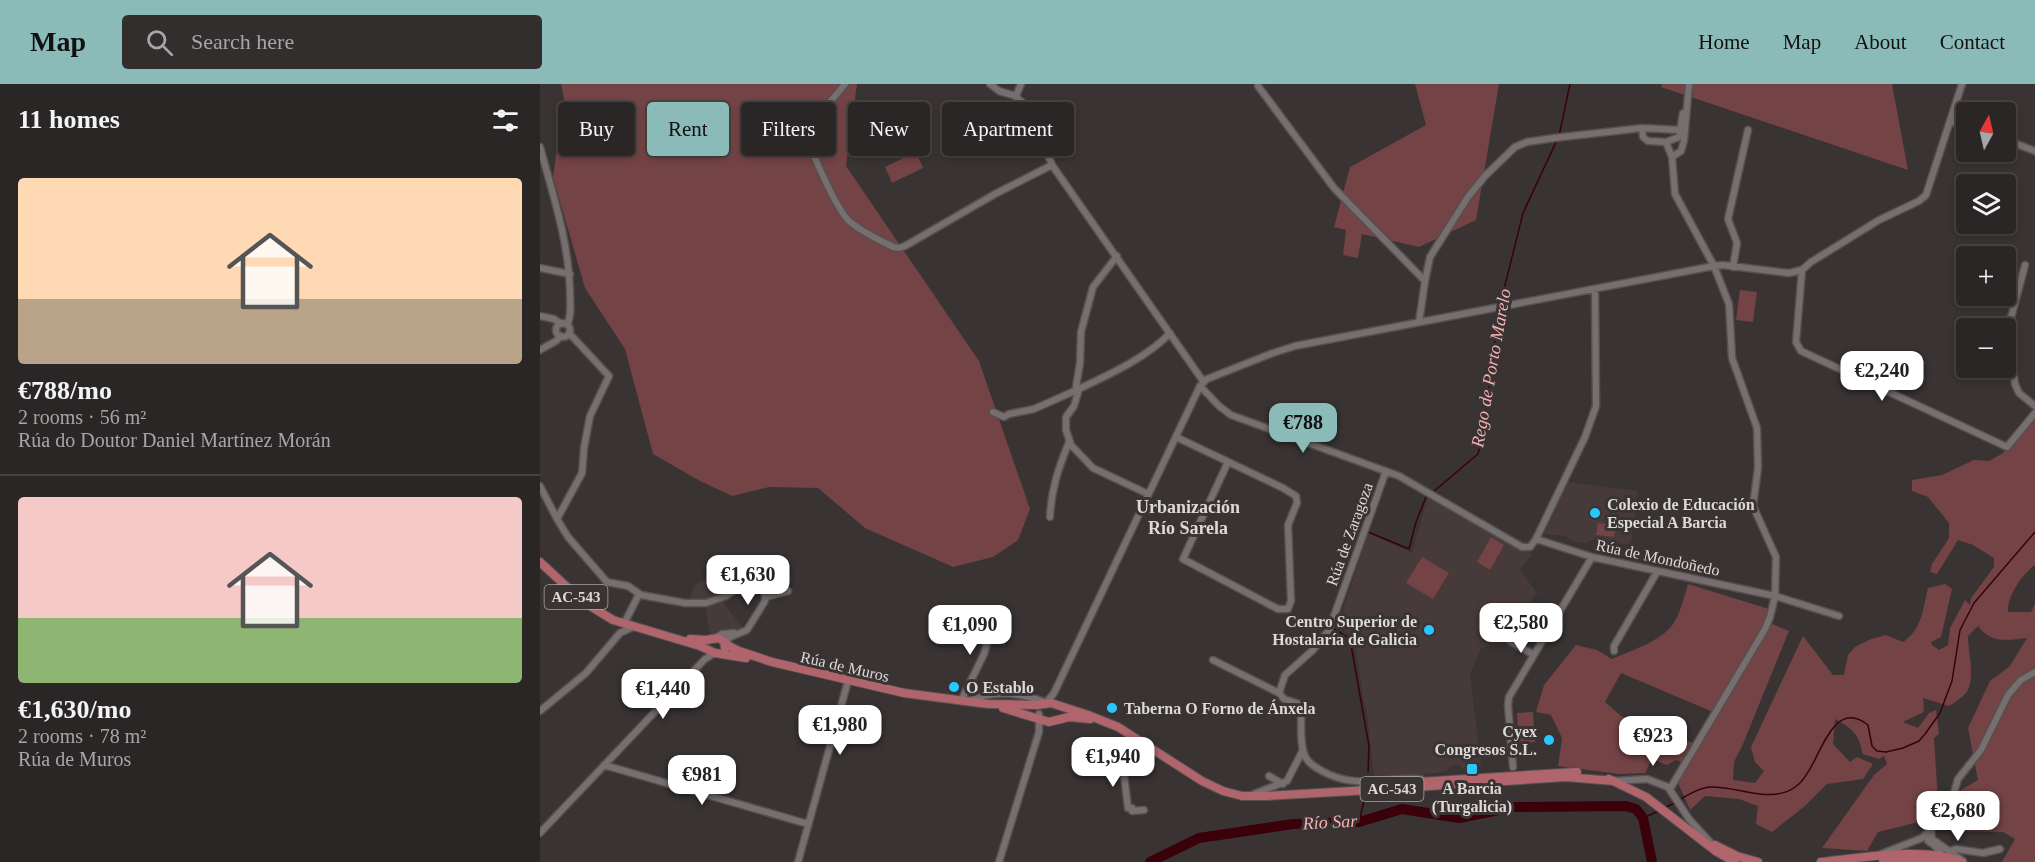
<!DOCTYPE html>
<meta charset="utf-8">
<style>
body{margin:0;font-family:Georgia,serif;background:#332e2e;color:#f1f3f6;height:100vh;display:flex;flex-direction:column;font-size:22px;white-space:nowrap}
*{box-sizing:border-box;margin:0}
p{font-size:20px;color:#a6a5a7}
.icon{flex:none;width:33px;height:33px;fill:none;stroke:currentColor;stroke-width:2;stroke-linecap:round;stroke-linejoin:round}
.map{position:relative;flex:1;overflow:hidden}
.panel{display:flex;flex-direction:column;background:#2b2626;width:540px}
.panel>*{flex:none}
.hud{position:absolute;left:18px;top:18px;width:570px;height:54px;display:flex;gap:12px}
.needle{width:39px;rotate:8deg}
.fabs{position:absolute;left:1416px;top:18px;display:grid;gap:12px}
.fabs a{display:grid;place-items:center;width:60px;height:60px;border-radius:6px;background:#2b2626;box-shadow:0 3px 9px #0003,0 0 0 2px #474343;font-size:30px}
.price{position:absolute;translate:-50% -51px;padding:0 14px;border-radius:12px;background:#fff;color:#222;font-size:20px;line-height:39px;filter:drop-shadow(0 2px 3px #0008)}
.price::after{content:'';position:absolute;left:50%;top:36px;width:18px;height:14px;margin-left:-9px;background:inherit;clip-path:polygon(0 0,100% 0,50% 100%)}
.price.current{background:#8bbbb9;color:#111}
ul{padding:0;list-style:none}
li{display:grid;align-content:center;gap:12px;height:318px;padding:0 18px}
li+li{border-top:2px solid #474343}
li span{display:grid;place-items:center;height:186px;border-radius:6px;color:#555}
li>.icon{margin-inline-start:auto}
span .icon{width:108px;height:108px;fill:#fffc;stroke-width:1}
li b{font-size:26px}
h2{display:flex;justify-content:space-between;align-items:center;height:72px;padding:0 18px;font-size:26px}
.chip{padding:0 21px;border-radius:6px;background:#2b2626;box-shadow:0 3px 9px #0003,0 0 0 2px #474343;font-size:21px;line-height:54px}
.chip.current{background:#8bbbb9;color:#111}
header{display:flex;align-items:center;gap:36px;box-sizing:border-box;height:84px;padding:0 30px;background:#8bbbb9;color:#111}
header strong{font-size:28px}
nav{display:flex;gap:33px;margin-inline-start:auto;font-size:21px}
.search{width:420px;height:54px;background:#332e2e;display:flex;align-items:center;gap:15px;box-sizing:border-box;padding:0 21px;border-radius:6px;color:#a6a5a7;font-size:22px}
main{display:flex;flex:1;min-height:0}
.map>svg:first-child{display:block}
.built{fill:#473a3a}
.green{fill:#734345}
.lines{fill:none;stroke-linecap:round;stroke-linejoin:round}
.stream{stroke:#3a010b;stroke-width:1.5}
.river{stroke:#3a010b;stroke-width:10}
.minor-casing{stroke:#565050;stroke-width:9}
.major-casing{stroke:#565050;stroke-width:10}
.minor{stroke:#776f6f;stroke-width:6}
.major{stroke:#af656b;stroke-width:8}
.poi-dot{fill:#28c8ff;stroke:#393333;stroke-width:2}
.labels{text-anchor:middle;stroke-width:6;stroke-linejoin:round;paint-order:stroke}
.shield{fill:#393333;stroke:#aca7a7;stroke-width:1.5}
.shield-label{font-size:15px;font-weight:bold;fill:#ddd9d9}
.poi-label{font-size:16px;font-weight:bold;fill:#ddd9d9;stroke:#393333;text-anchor:start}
.street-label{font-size:16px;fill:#ddd9d9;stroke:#393333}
.water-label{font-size:18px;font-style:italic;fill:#f8b1b3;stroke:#393333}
.neighbourhood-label{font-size:18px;font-weight:bold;fill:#ddd9d9;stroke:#393333}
</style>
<header>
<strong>Map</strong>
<div class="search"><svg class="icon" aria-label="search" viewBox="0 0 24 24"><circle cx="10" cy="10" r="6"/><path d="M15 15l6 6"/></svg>Search here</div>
<nav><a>Home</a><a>Map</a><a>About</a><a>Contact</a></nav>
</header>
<main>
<section class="panel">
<h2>11 homes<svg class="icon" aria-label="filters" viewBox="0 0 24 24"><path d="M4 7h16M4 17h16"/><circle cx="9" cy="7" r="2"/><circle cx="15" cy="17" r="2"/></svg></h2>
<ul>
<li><span style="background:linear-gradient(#ffd9b3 65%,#b9a48a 0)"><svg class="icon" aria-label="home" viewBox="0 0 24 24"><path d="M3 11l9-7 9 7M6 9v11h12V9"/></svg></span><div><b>€788/mo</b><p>2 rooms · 56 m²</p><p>Rúa do Doutor Daniel Martínez Morán</p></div></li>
<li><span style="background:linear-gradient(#f6c9c9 65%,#8fb573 0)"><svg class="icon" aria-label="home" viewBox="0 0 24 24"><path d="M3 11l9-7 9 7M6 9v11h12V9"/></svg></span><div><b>€1,630/mo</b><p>2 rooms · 78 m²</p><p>Rúa de Muros</p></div></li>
</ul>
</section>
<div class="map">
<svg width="1495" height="778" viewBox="0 0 1495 778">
<rect width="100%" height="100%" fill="#393333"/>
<path class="built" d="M1028,398L1097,407L1091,461L1054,455L1046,459L1035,458L1026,452L1004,450Z
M888,412L972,461L992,470L980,486L997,509L965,560L941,564L930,590L941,682L924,685L918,681L911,682L906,687L898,689L834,693L827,629L823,613L815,559L813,553L795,540L800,536L828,449L872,469Z
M179,491L188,492L196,511L182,517L204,545H184L170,551L165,521H152L150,514L154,502L168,494Z"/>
<path class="green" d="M21,0H317L306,82L439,277L490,425L478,456L453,473L413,483L325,444L278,404L229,403L192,412L160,397L113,370L85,265L45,204L13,93L24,15Z
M875,0H959L936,136L879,163L822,150L818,174L803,171L806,146L794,143L810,83L886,41Z
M1122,0H1352L1368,86L1121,3Z
M376,68L383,84L352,99L345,83Z
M1200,206L1217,208L1213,238L1196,236Z
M1495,326V481C1483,489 1467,512 1468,528H1491L1495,520V778H1462L1475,755L1463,748L1415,747L1421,706L1438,696L1428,644L1450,597L1470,582L1487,554C1468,556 1451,560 1438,542L1428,552C1428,569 1435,589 1428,606C1425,612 1415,618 1409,622L1383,614L1384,628L1363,638L1378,644L1389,629L1396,626L1399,650L1394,654L1399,733L1338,748L1327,767L1282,764L1334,691L1347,680L1344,672L1339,675L1323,670C1318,649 1313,645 1295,635L1293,660L1310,678L1317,673L1333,680L1323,695L1287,700L1265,722L1232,748L1216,740L1218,722L1199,715L1165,712L1150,726L1138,699L1232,540L1249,547L1203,660L1194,678L1193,696L1215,699L1224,687L1215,678L1211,663L1263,552L1293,591H1304L1308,571L1315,563L1331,555L1346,551L1363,558C1382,546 1383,524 1388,504L1405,500L1412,505L1401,553L1391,558L1392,561L1399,566L1408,561L1410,544L1425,516L1430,521L1431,514L1454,483V474L1433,461L1418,456L1397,490L1390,488L1392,480L1409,454V439L1388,413L1372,407V396L1402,391L1434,376L1449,377L1463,369Z
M1058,439L1076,441L1074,453L1056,451Z
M951,453L964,461L950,486L937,478Z
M882,473L909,489L893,515L866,499Z
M1148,500L1229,525L1223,544L1173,628L1081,589L1065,618L1081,632L1153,659L1141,678L1136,676L1127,681L1112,675L1105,689L1079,690L1018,682L1022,654L1011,631L996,628L1004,601L1036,561L1057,566L1072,575C1092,566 1120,558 1133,540C1141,528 1144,513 1148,500Z
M993,628L995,658L979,660L977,629Z"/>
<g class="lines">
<path class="stream" d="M1019,52L1030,0
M960,221L983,129L1017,56
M893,408L938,370L942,355L959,226
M828,448L869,465L876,438L886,413L889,411
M795,539L810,496
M793,544L810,555L829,662L828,688
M1139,716C1148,711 1158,704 1169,703C1198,701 1234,723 1259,700C1280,682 1290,611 1328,641L1332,662L1337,667L1346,668L1363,664L1379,657L1385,650L1400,629L1412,597L1420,546L1434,519L1495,448
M1126,723L1135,719
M1103,734L1119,727
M819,738L824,717"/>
<path class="river" d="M610,778L659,754L753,740L819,738L862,725L919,734L974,723L1086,722L1096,725L1103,734L1112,778"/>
<g class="minor-casing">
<path id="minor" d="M305,0C293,16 266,40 269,60C277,79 295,122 308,136C321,148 338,155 353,163L359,164L365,162L455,110L512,81L663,297
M450,0L459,7L476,12L481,0
M718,2L794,104L885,197L890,173L928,113L945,92L975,63L987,58L1014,54L1102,44L1140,46
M476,12L478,15L499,31C487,50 507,63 512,81
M1410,37L1426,43
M1102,44L1103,53L1108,57L1126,58L1132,73L1135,110L1174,182L1189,220L1192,274L1217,344L1218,384L1213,422L1236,473L1235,512L1299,532
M1466,56L1495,67
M1126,58L1139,53L1143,29
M0,63C13,111 29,158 30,209C30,220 32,231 27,241
M1132,73L1141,67L1144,57L1149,0
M577,172L553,203L541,248L540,279L536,303L539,305C568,291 608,273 630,249
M1485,181L1468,245L1475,300L1479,309L1495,322
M1193,183L1197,159L1188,135L1208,46
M0,184L30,190
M1262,186L1256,258L1261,267L1467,363L1495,329
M0,232L14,235L21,240
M879,238L885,197
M16 246a7 7 0 1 1 14 0a7 7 0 1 1-14 0Z
M29,249L69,292L50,332L44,364L42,389L17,435L28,453L67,498L88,502L101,511L145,519H166L186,512L214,494L220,495L225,507V517L207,546L190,553L185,559
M0,266L16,257L21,252
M660,302L679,322L691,331L859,392L982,463H990L996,455L1045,353L1056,322L1055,205
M539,305L534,322L526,333V346L531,361L553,384L608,410
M453,328L464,333L469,330L494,325L539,305
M636,353L743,404L756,412L757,419L748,441L751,517L748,525H738L643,475L688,378
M0,402L17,435
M510,433C511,405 519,383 529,358
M996,455L1052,473L1235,512L1230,533L1225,545L1130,705
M226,513L248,507
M84,540L99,510
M174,555L182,550L194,549
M970,557L994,571
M1074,567V562L1117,488
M673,576L739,609L744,615L759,620L761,625C762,639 759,659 765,672C768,679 775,683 782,687C816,706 845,693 881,695
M739,609L745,591L773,566L789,546L846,387
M421,617L444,570L454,534
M428,618C453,605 482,609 507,619
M505,620L514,609L660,302L667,295L733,269L755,262L1174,182L1183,181L1249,189L1262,186L1271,178L1339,136L1379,117L1386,111L1422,0
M0,627L46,589L80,549L93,543
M602,657L584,691L588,724H592V727L604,726
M64,681L268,740
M973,683L968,621L969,613L1052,473
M729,692L743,700
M1074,697L1107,695L1128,703L1149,735L1170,758
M714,710L747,697L763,666
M1391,746L1392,755L1423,777
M0,749L165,575L175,569
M1387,750L1388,757L1394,761L1403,772
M1410,767L1416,765L1443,769L1460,765
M1341,770L1382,754L1401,735L1410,722L1418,695L1441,666L1468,611L1481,596L1495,588
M258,778L308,597
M459,778L499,648V630"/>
</g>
<g class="major-casing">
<path id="major" d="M0,478L42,517L73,536L160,562L175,569L206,574
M150,555L166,556L178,554L184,557L185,564
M185,560L199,567L232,578L364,609L448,620L497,621L511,619L548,631L578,643L662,697L683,707L702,712H726L813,707L1026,693L1074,697
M463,624L509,638L529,633L550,635
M1069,695L1106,713L1177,768L1195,778
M863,699L1037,688
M1175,761L1197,772L1218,778
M1281,778C1321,774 1385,762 1422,778
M1343,778L1390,776L1406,778"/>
</g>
<use href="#minor" class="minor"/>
<use href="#major" class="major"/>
</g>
<g class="poi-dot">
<circle cx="1055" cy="429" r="6"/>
<circle cx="889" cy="546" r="6"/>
<circle cx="414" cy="603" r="6"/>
<circle cx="572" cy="624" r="6"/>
<circle cx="1009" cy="656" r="6"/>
<rect x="926" y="679" width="12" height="12" rx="3"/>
</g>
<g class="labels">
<g class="shield">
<rect x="4.5" y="501" width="63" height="24" rx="4.5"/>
<rect x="820.5" y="693" width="63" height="24" rx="4.5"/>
</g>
<g class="shield-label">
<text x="36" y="518">AC-543</text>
<text x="852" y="710">AC-543</text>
</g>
<g class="poi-label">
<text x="1067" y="426">Colexio de Educación<tspan x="1067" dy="18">Especial A Barcia</tspan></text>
<text x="877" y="543" text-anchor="end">Centro Superior de<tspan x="877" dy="18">Hostalaría de Galicia</tspan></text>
<text x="426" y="609">O Establo</text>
<text x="584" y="630">Taberna O Forno de Ánxela</text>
<text x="997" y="653" text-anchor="end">Cyex<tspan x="997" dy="18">Congresos S.L.</tspan></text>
<text x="932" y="710" text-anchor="middle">A Barcia<tspan x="932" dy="18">(Turgalicia)</tspan></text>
</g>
<g class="street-label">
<text transform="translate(809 450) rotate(-70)" y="6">Rúa de Zaragoza</text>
<text transform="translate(1118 473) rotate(12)" y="6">Rúa de Mondoñedo</text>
<text transform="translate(305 582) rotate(13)" y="6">Rúa de Muros</text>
</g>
<g class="water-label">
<text transform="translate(951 284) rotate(-80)" y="6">Rego de Porto Marelo</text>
<text transform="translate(790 738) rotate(-3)" y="6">Río Sar</text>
</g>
<g class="neighbourhood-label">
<text x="648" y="429">Urbanización<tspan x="648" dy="21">Río Sarela</tspan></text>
</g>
</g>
</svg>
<div class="fabs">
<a><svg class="needle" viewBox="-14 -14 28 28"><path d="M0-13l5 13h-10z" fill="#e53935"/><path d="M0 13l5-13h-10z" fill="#a6a5a7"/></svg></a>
<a><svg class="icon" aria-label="layers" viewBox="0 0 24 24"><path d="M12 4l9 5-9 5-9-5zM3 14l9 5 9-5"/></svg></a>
<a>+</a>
<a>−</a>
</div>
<b class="price" style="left:1342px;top:318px">€2,240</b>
<b class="price current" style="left:763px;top:370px">€788</b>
<b class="price" style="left:208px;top:522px">€1,630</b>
<b class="price" style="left:981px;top:570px">€2,580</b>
<b class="price" style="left:430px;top:572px">€1,090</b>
<b class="price" style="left:123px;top:636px">€1,440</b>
<b class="price" style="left:300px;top:672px">€1,980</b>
<b class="price" style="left:1113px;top:683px">€923</b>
<b class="price" style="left:573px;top:704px">€1,940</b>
<b class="price" style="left:162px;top:722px">€981</b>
<b class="price" style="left:1418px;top:758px">€2,680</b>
<div class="hud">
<a class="chip">Buy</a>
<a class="chip current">Rent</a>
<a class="chip">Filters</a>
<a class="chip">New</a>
<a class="chip">Apartment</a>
</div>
</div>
</main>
